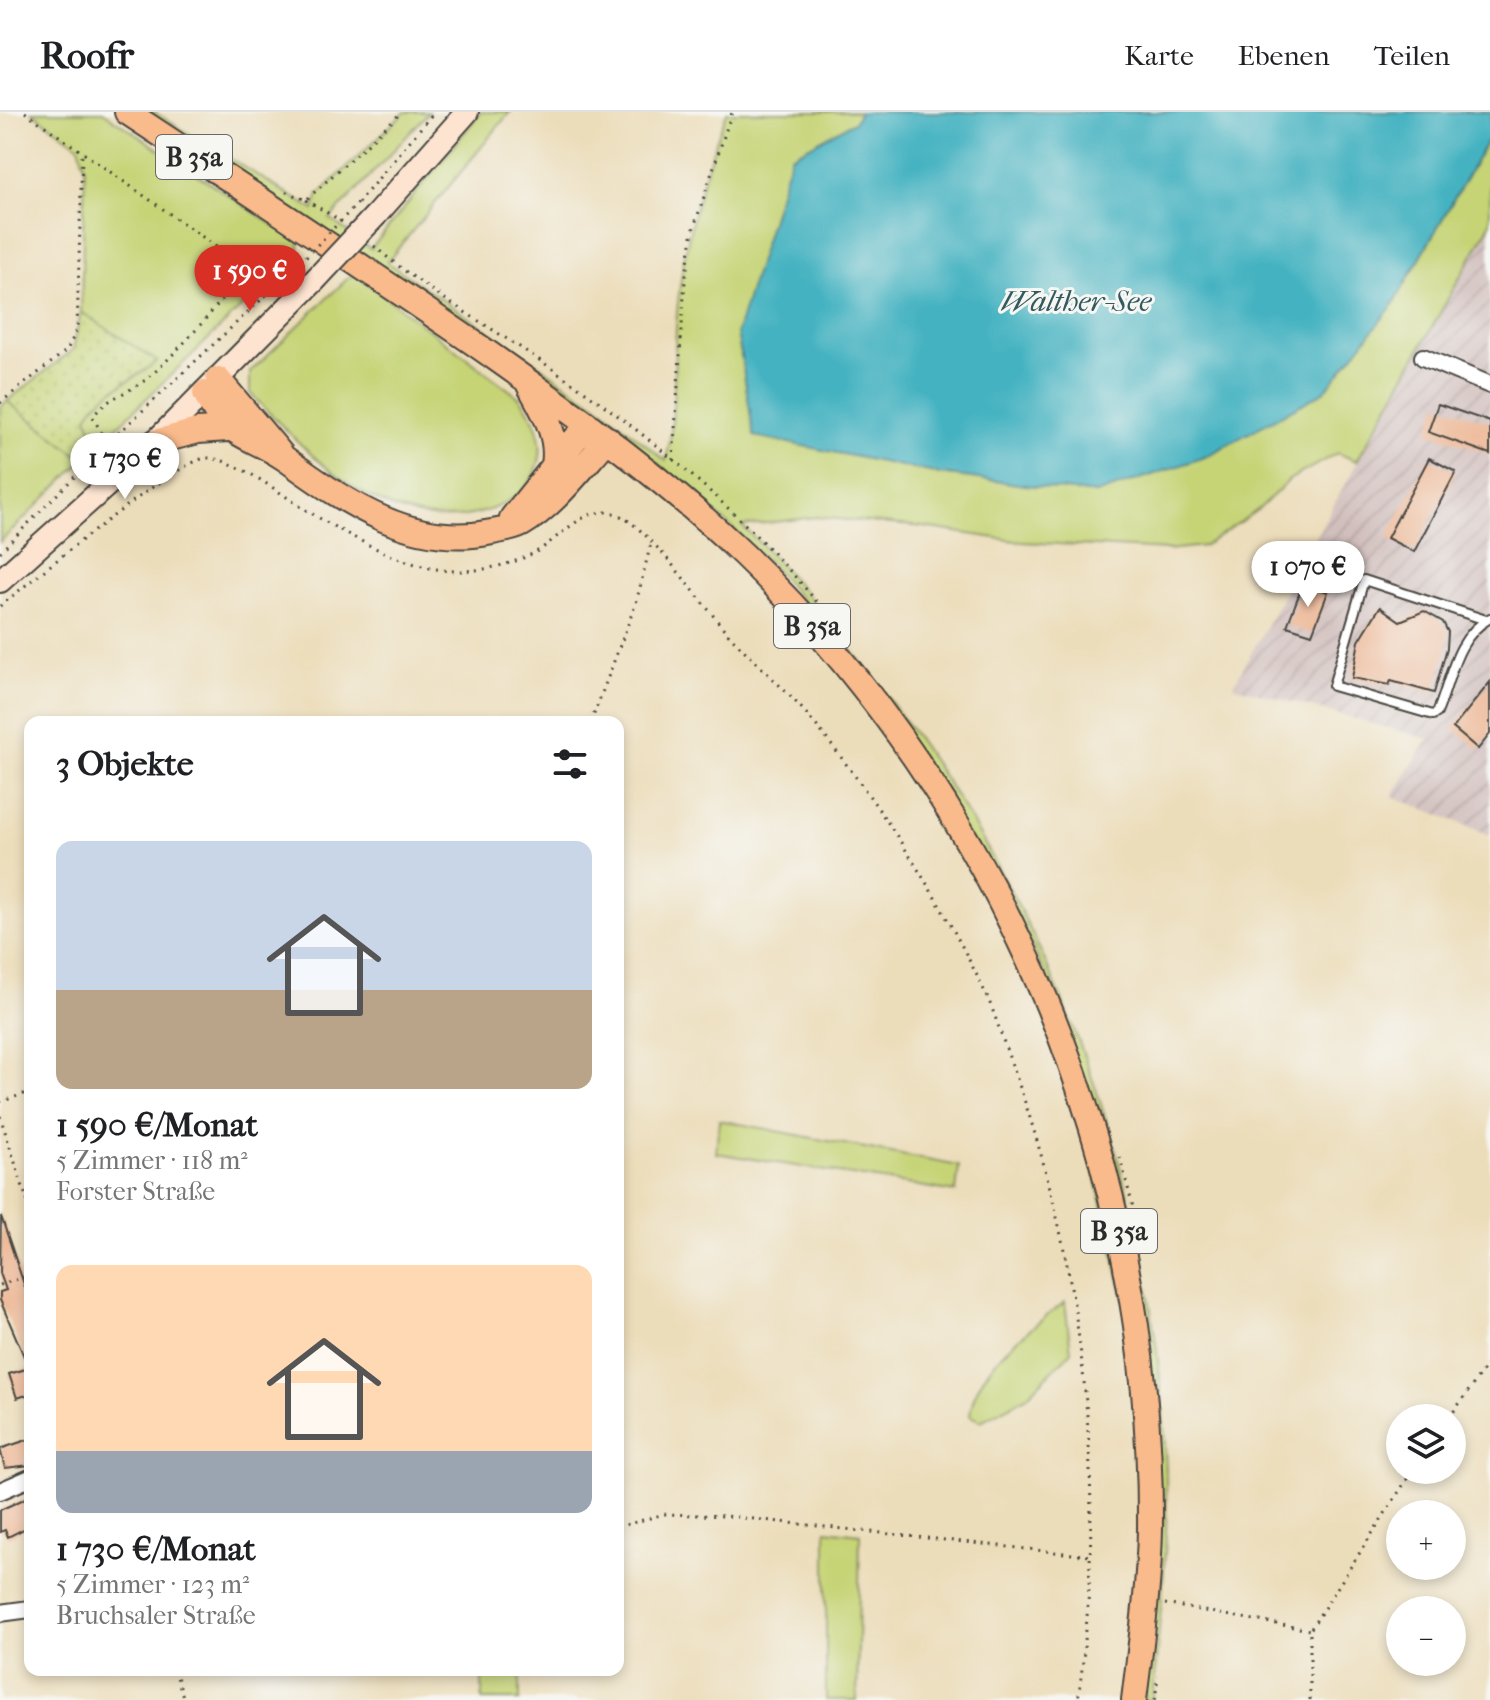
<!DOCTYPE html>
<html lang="de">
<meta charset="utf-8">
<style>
body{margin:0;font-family:"IM FELL French Canon",serif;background:#f6f6f6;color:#202124;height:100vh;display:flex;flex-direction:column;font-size:30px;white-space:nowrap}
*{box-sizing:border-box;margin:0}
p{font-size:26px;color:#757577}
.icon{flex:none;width:44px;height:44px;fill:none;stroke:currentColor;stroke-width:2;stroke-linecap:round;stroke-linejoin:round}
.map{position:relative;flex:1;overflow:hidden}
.sheet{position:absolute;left:24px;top:604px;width:600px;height:960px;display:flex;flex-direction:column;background:#fff;border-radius:16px;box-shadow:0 4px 12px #0003}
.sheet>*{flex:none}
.tools{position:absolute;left:1386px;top:1292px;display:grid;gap:16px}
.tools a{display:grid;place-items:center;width:80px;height:80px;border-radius:50%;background:#fff;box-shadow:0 4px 12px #0003;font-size:40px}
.price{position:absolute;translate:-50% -68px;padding:0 18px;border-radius:28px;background:#fff;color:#222;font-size:26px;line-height:52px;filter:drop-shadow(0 2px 4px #0008)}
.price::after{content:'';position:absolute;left:50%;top:48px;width:24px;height:18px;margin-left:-12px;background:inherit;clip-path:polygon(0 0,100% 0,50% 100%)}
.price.current{background:#d93025;color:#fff}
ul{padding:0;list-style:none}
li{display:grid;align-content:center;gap:16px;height:424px;padding:0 32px}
li span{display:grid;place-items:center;height:248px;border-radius:16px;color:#555}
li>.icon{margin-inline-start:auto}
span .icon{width:144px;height:144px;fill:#fffc;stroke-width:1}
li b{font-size:34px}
h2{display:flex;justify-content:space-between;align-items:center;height:96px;padding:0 32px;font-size:34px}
header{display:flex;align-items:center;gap:48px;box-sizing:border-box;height:112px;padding:0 40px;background:#fff;border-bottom:2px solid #e0e0e0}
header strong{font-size:38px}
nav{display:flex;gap:44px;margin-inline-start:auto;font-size:28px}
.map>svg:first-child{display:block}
.industrial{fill:url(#industrial-furrows)}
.grass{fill:#c6d476;stroke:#788050;stroke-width:2}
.park{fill:url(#park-dots);stroke:#788050;stroke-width:2}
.water{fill:#45b2c1;stroke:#386e76;stroke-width:2}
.building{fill:#edb490}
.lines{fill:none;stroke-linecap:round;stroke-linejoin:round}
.lane-casing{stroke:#484640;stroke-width:12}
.street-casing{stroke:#484640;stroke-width:20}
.secondary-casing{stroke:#484640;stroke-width:26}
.primary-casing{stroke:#484640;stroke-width:28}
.path{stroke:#484640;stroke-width:3;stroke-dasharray:2 6;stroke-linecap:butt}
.lane{stroke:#fff;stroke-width:8}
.street{stroke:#fff;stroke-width:16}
.secondary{stroke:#fde4d1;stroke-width:22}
.primary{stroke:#fabb8c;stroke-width:24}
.secondary-bridge-casing{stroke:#484640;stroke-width:26;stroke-linecap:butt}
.path-bridge{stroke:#484640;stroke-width:3;stroke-dasharray:2 6;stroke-linecap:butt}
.secondary-bridge{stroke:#fde4d1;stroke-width:22}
.labels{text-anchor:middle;stroke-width:6;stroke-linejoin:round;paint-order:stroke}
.shield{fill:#f6f6f2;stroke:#686867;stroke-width:2}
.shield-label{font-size:26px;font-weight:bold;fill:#2b2b2b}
.water-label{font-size:30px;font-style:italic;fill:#345a60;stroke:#f6f6f2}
</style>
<header>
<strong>Roofr</strong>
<nav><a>Karte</a><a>Ebenen</a><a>Teilen</a></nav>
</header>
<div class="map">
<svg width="1490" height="1588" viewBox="0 0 1490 1588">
<defs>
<pattern id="industrial-furrows" width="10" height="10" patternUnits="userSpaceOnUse" patternTransform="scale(2)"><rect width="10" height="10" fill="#d1bfbd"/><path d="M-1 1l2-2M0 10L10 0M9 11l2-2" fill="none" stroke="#b4a4a3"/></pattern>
<pattern id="park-dots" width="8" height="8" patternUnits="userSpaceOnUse" patternTransform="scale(2)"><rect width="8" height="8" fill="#c6d476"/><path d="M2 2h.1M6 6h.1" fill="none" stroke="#aab666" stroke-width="1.8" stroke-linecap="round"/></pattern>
</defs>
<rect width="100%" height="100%" fill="#f6f6f2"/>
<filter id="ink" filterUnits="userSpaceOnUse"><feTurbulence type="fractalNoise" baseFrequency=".0125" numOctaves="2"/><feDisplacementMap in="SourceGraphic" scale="16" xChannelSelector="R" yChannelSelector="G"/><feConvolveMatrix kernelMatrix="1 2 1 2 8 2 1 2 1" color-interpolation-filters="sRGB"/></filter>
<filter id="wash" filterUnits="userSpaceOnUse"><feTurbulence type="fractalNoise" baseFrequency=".006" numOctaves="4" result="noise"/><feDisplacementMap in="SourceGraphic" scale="32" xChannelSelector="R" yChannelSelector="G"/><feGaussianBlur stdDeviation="1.8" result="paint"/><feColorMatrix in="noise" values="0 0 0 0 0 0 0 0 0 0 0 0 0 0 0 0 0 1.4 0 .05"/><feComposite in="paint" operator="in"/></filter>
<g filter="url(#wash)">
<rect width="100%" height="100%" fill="#ecddba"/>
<path class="industrial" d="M1490,112V723L1392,684L1429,627L1233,574Z"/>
<path class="grass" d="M32,0H103L299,130V140L97,334L87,305C99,280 135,268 156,249L81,200L85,56L79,34Z
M141,0H154L314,98L319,82L405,0H429L330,107L371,137L481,0H510L387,150L601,296L666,349C678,296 672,243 678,190C685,125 703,61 727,0H860L855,10L791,44L754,324L940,362L1096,382L1393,193L1490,24V112L1357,349L1337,341L1289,368L1259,397L1204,434L1167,438L1022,430L923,415L816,405L742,414C796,465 841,523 885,582C1066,820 1173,1119 1166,1420C1164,1476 1158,1532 1152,1588H1145L1156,1322L1051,875L1006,779L809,496L771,452L728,412L632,329L570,282Z
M356,163L520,286C585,371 481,425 403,399C339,378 296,328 250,281V260L348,166Z
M7,289L84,348L0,430V295Z
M719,1008L959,1054L956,1080L716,1041Z
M1065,1190L1071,1240L1026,1285L981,1309L970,1304C974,1255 1027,1219 1065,1190Z
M826,1418L860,1422L857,1588H826Z
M482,1558H520V1588H482Z"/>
<path class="park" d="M81,200L157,249C135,268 99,280 87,305L97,334L84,348L7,289L73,238Z"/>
<path class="water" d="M860,0H1490V24L1393,193L1324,280L1205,345L1096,382L940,362L754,324L737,220L791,44L854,10Z"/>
<g id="blocks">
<path class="building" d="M1438,292L1490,310V342L1428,320Z
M1429,346L1456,360L1414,440L1387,426Z
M1303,472L1328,480L1312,522L1287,514Z
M1380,495L1400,509L1424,499L1443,510L1448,520L1447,536L1434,581L1391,569L1389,573L1352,566L1359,529Z
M1490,570V622L1478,637L1453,616Z
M1,1104L30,1190V1282L17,1286L9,1262L29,1256L0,1188V1180L6,1178L0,1161Z
M30,1327V1353L5,1356L0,1337Z
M26,1386L30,1395V1414L8,1425L5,1418L0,1420V1398Z"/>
</g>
</g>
<g filter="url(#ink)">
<use href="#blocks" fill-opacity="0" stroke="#484640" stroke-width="2"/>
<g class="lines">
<g class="lane-casing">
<path id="lane" d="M1486,508L1364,468L1333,574L1433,603L1437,601C1451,568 1455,525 1490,506"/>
</g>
<g class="street-casing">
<path id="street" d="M1423,245L1490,273
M0,1379L30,1366
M0,1501L30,1497"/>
</g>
<g class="secondary-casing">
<path id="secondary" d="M376,103L467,0
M0,469L155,330L315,168"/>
</g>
<g class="primary-casing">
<path id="primary" d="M127,0C251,82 376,162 498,248C583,308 668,370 744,443C1005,695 1153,1054 1150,1417C1149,1474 1141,1531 1134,1588
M218,267L281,342
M529,273C543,299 559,323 554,353
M205,281C225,327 251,322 287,348C348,392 414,437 492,420C502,418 513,417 522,412C555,393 582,355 608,327
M155,330L198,319L228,317
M512,406L577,325L592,316"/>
</g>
<path class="path" d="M25,0L224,140C228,148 236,159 233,168C229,186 164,253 148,266C130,281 106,285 93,305L107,332
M286,80L306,88L402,0
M306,88L346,112
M358,91L434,0
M374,134C428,181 495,217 554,258C654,326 750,407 826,501
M0,291L67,238L77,218L82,42
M673,348L685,169L693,118L732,0
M0,440L107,332L295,156
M0,494C33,468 177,347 207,346C235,346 282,383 306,398C340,419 397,451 436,457C468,463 508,455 536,440C559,427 586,391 616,402C650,414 706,499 734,528C762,557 794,585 819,617C882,696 939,784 983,876C995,900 1002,927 1012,953C1085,1153 1108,1376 1078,1588
M591,610L636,491L651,431
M0,990L30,980
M0,1004L30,1097
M1120,1045L1135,1103
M0,1173L30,1163
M1449,1306L1490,1249
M618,1415L664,1402L726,1404L1091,1444
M1165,1492L1310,1518
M175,1558L184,1588
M1155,1588L1158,1564
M1310,1588V1518L1413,1358"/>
<use href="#lane" class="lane"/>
<use href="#street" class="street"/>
<use href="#secondary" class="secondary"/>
<use href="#primary" class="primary"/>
<g class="secondary-bridge-casing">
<path id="secondary-bridge" d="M315,168L376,103"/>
</g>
<path class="path-bridge" d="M295,156L358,91"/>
<use href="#secondary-bridge" class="secondary-bridge"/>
</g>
</g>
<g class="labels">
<g class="shield">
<rect x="156" y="23" width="76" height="44" rx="6"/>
<rect x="774" y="492" width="76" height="44" rx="6"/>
<rect x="1081" y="1097" width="76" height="44" rx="6"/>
</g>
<g class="shield-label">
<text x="194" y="54">B 35a</text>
<text x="812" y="523">B 35a</text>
<text x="1119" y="1128">B 35a</text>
</g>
<g class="water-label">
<text x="1076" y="199">Walther-See</text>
</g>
</g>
</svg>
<div class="tools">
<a><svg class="icon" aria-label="layers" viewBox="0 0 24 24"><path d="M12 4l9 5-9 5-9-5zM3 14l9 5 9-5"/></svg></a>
<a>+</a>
<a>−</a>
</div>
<b class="price current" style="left:250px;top:201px">1 590 €</b>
<b class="price" style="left:125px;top:389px">1 730 €</b>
<b class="price" style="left:1308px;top:497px">1 070 €</b>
<section class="sheet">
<h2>3 Objekte<svg class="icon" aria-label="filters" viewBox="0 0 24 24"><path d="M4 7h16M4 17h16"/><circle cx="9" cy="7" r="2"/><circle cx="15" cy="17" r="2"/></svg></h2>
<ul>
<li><span style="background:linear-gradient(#c9d6e8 60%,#b9a48a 0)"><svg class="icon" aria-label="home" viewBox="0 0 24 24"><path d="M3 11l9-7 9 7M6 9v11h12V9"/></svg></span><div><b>1 590 €/Monat</b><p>5 Zimmer · 118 m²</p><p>Forster Straße</p></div></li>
<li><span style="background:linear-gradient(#ffd9b3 75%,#9aa5b1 0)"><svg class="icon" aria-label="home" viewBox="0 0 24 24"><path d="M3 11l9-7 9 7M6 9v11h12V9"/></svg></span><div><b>1 730 €/Monat</b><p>5 Zimmer · 123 m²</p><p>Bruchsaler Straße</p></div></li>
</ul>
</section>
</div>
